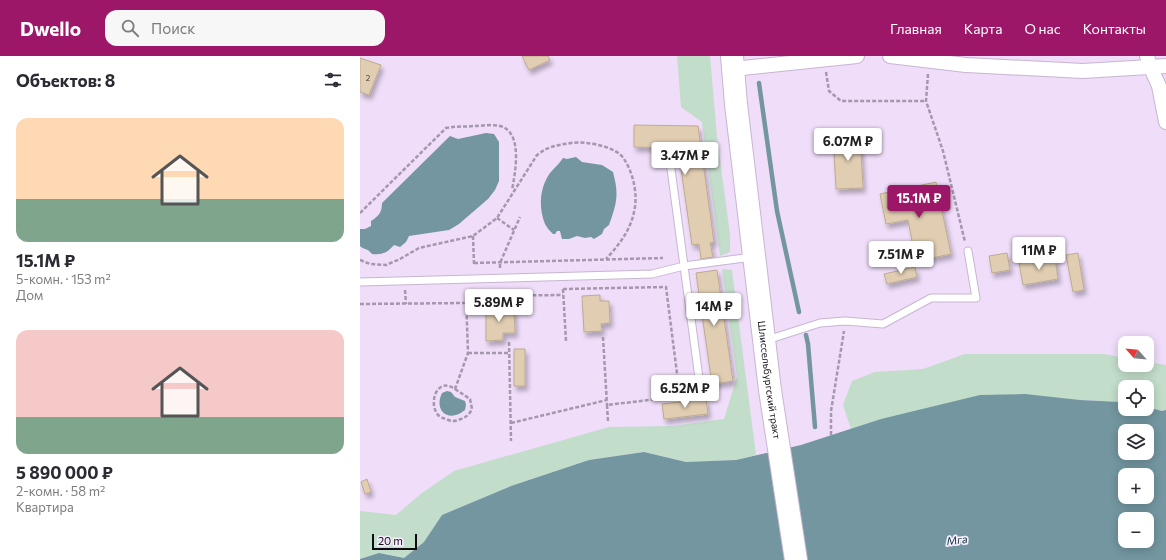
<!DOCTYPE html>
<html lang="ru">
<meta charset="utf-8">
<style>
body{margin:0;font-family:Commissioner,sans-serif;background:#f7f7f7;color:#2b2b33;height:100vh;display:flex;flex-direction:column;font-size:15px;white-space:nowrap}
*{box-sizing:border-box;margin:0}
p{font-size:13px;color:#7c7c81}
.icon{flex:none;width:22px;height:22px;fill:none;stroke:currentColor;stroke-width:2;stroke-linecap:round;stroke-linejoin:round}
.map{position:relative;flex:1;overflow:hidden}
.details{display:flex;flex-direction:column;background:#fff;width:360px}
.details>*{flex:none}
.needle{width:26px;rotate:297deg}
.fabs{position:absolute;left:758px;top:280px;display:grid;gap:8px}
.fabs a{display:grid;place-items:center;width:36px;height:36px;border-radius:8px;background:#fff;box-shadow:0 2px 10px #0003;font-size:20px}
.scale{position:absolute;left:12px;bottom:10px;width:45px;box-sizing:border-box;padding-left:4px;border:2px solid #100a13;border-top:0;font-size:11px;line-height:14px;white-space:nowrap;color:#100a13;-webkit-text-stroke:3px #f8edfe;paint-order:stroke}
.price{position:absolute;translate:-50% -34px;padding:0 9px;border-radius:4px;background:#fff;color:#222;font-size:13px;line-height:26px;filter:drop-shadow(0 1px 2px #0008)}
.price::after{content:'';position:absolute;left:50%;top:24px;width:12px;height:9px;margin-left:-6px;background:inherit;clip-path:polygon(0 0,100% 0,50% 100%)}
.price.active{background:#9d1768;color:#fff}
ul{padding:0;list-style:none}
li{display:grid;align-content:center;gap:8px;height:212px;padding:0 16px}
li span{display:grid;place-items:center;height:124px;border-radius:12px;color:#555}
li>.icon{margin-inline-start:auto}
span .icon{width:72px;height:72px;fill:#fffc;stroke-width:1}
li b{font-size:17px}
h2{display:flex;justify-content:space-between;align-items:center;height:48px;padding:0 16px;font-size:17px}
header{display:flex;align-items:center;gap:24px;box-sizing:border-box;height:56px;padding:0 20px;background:#9d1768;color:#fff}
header strong{font-size:19px}
nav{display:flex;gap:22px;margin-inline-start:auto;font-size:14px}
.search{width:280px;height:36px;background:#f7f7f7;display:flex;align-items:center;gap:10px;box-sizing:border-box;padding:0 14px;border-radius:12px;color:#7c7c81;font-size:15px}
main{display:flex;flex:1;min-height:0}
.map>svg:first-child{display:block}
.green{fill:#c2ddca}
.water{fill:#7396a0;fill-rule:evenodd}
.lines{fill:none;stroke-linecap:round;stroke-linejoin:round}
.stream{stroke:#7396a0;stroke-width:4.5}
.building{fill:#e0cdb2;stroke:#bdab90;filter:url(#shadow)}
.service-casing{stroke:#c7b6d1;stroke-width:9}
.minor-casing{stroke:#c7b6d1;stroke-width:16}
.primary-casing{stroke:#c7b6d1;stroke-width:24}
.path{stroke:#a597ad;stroke-width:2.5;stroke-dasharray:4 2;stroke-linecap:butt}
.service{stroke:#fff;stroke-width:7}
.minor{stroke:#fff;stroke-width:14}
.primary{stroke:#fff;stroke-width:22}
.labels{text-anchor:middle;stroke-width:3.5;stroke-linejoin:round;paint-order:stroke}
.number-label{font-size:8px;fill:#443b3b}
.street-label{font-size:10px;fill:#100a13;stroke:#f8edfe}
.water-label{font-size:11px;font-style:italic;fill:#10333c;stroke:#f8edfe}
</style>
<header>
<strong>Dwello</strong>
<div class="search"><svg class="icon" aria-label="search" viewBox="0 0 24 24"><circle cx="10" cy="10" r="6"/><path d="M15 15l6 6"/></svg>Поиск</div>
<nav><a>Главная</a><a>Карта</a><a>О нас</a><a>Контакты</a></nav>
</header>
<main>
<section class="details">
<h2>Объектов: 8<svg class="icon" aria-label="filters" viewBox="0 0 24 24"><path d="M4 7h16M4 17h16"/><circle cx="9" cy="7" r="2"/><circle cx="15" cy="17" r="2"/></svg></h2>
<ul>
<li><span style="background:linear-gradient(#ffd9b3 65%,#7fa58c 0)"><svg class="icon" aria-label="home" viewBox="0 0 24 24"><path d="M3 11l9-7 9 7M6 9v11h12V9"/></svg></span><div><b>15.1M ₽</b><p>5-комн. · 153 m²</p><p>Дом</p></div></li>
<li><span style="background:linear-gradient(#f6c9c9 70%,#7fa58c 0)"><svg class="icon" aria-label="home" viewBox="0 0 24 24"><path d="M3 11l9-7 9 7M6 9v11h12V9"/></svg></span><div><b>5 890 000 ₽</b><p>2-комн. · 58 m²</p><p>Квартира</p></div></li>
</ul>
</section>
<div class="map">
<svg width="806" height="504" viewBox="0 0 806 504">
<defs>
<filter id="shadow"><feDropShadow dx="2.5" dy="4.5" stdDeviation="2" flood-color="#0004"/></filter>
</defs>
<rect width="100%" height="100%" fill="#efddf9"/>
<path class="green" d="M317,0H350L357,81L370,179V196L360,200L342,66L321,51Z
M362,213L372,214L396,399L376,404L326,406L284,396L229,404L151,430L82,459L64,486L44,502L19,497L0,503V455L36,459L62,437L94,415L249,371L313,370L364,363L377,321Z
M605,298H744L765,302V309H787V306L806,309V354L802,355L787,351V331H765V346L720,344L521,363L491,373L483,349L492,325L515,316L563,313Z"/>
<path class="water" d="M126,77L134,78L139,86V125L135,134L128,143L99,168L89,174L49,180L46,186L40,191L34,189C27,197 22,199 12,198C6,191 4,194 0,190V173H5L11,170V165C19,160 22,156 22,147L90,80L98,83Z
M216,101L222,106L242,109L253,116C259,138 257,147 249,169L244,173L242,178L234,183L231,181L225,182L217,180L209,183H202L200,175H197L195,178H193C190,175 187,172 185,168C178,151 180,131 190,117C194,112 199,108 203,102L207,103Z
M87,335L91,336L95,341L105,345L106,349L105,354C90,367 73,356 82,337Z
M665,338L720,344L761,346H765V353H787V351L802,355L806,354V504H0V503L19,497L44,502L64,486L82,459L151,430L229,404L284,396L326,406L376,404L441,389L521,363L620,339ZM765,375H787V397H765ZM765,419H787V441H765ZM765,463H787V485H765Z"/>
<g class="lines">
<path class="stream" d="M399,27L417,155L439,256
M446,279L448,288L455,371"/>
</g>
<path class="building" d="M162,0H188L190,4L169,14Z
M0,2L21,9L9,39L0,36Z
M274,69L338,70L354,186L350,187L353,201L341,203L339,188L332,189L318,92L274,91Z
M500,78L503,132L476,133L473,79Z
M576,126L591,198L556,205L548,164L526,168L520,138Z
M647,197L650,214L632,217L629,200Z
M718,197L724,234L713,236L706,199Z
M695,201L698,223L663,229L659,207Z
M555,211L557,221L527,228L524,218Z
M357,214L373,325L352,328L336,217Z
M240,239V245H249L250,267L241,268L242,275L224,276L222,240Z
M143,250V255L154,254L155,277H143V284L126,285V251Z
M154,293H165V330H154Z
M346,343L348,358L304,363L302,348Z
M7,423L11,436L5,438L1,426Z"/>
<g class="lines">
<g class="service-casing">
<path id="service" d="M309,98L341,337
M0,226L292,218L324,210L392,201
M407,284L460,267L485,265L523,268L571,242H616L608,195"/>
</g>
<g class="minor-casing">
<path id="minor" d="M530,0L606,9L723,15L806,10
M787,0L790,10L799,30L806,66
M373,13L497,0"/>
</g>
<g class="primary-casing">
<g id="primary">
<path id="s1" d="M372,0L376,48L410,334L436,504"/>
</g>
</g>
<path class="path" d="M466,16L469,35L481,45H566
M568,18L566,45L583,95L605,186
M0,157L86,72C96,70 105,71 114,70C123,70 137,67 145,72C162,82 155,118 152,134
M137,162L154,174
M113,180L114,208
M0,204L10,208L26,209L40,203L59,192L113,180L137,162L177,99C188,90 198,89 211,87C226,85 256,90 264,103C274,118 278,140 274,156C270,175 259,189 246,203
M114,207L303,202
M140,212V207L160,161
M203,233L306,231L320,341
M203,233L206,285
M45,234L46,248
M0,248L106,247
M243,281L247,349
M149,286L151,385
M108,297H149
M95,333L110,343L112,353C109,360 104,362 98,364C94,366 90,365 86,363C83,362 80,361 78,359C68,347 77,320 95,333L108,297L106,240L203,239
M319,337L331,332
M248,365L247,349L331,339
M151,367L247,344
M471,379V355L484,275"/>
<use href="#service" class="service"/>
<use href="#minor" class="minor"/>
<use href="#primary" class="primary"/>
</g>
<g class="labels">
<g class="number-label">
<text x="8" y="25">2</text>
</g>
<g class="street-label">
<text dy="4" stroke="none"><textPath href="#s1" startOffset="326">Шлиссельбургский тракт</textPath></text>
</g>
<g class="water-label">
<text transform="translate(597 484) rotate(-7)" y="4">Мга</text>
</g>
</g>
</svg>
<div class="fabs">
<a><svg class="needle" viewBox="-14 -14 28 28"><path d="M0-13l5 13h-10z" fill="#e53935"/><path d="M0 13l5-13h-10z" fill="#7c7c81"/></svg></a>
<a><svg class="icon" aria-label="locate" viewBox="0 0 24 24"><circle cx="12" cy="12" r="6"/><path d="M12 2v4M12 18v4M2 12h4M18 12h4"/></svg></a>
<a><svg class="icon" aria-label="layers" viewBox="0 0 24 24"><path d="M12 4l9 5-9 5-9-5zM3 14l9 5 9-5"/></svg></a>
<a>+</a>
<a>−</a>
</div>
<div class="scale">20 m</div>
<b class="price" style="left:488px;top:106px">6.07M ₽</b>
<b class="price" style="left:325px;top:120px">3.47M ₽</b>
<b class="price active" style="left:559px;top:163px">15.1M ₽</b>
<b class="price" style="left:679px;top:215px">11M ₽</b>
<b class="price" style="left:541px;top:219px">7.51M ₽</b>
<b class="price" style="left:139px;top:267px">5.89M ₽</b>
<b class="price" style="left:354px;top:271px">14M ₽</b>
<b class="price" style="left:325px;top:353px">6.52M ₽</b>
</div>
</main>
